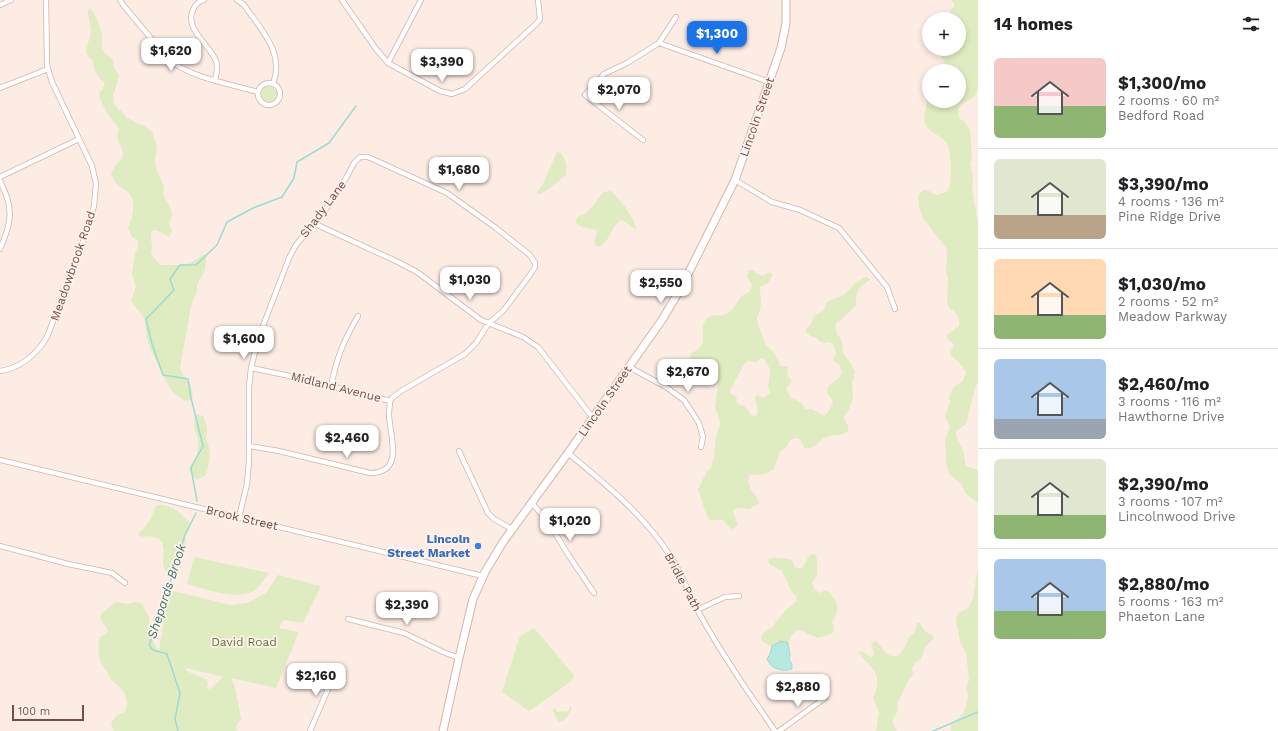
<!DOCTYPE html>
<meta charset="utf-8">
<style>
body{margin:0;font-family:"Work Sans",sans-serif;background:#f2f2f2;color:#202124;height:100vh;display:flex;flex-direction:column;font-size:15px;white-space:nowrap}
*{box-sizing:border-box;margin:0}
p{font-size:13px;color:#757577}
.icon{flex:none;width:22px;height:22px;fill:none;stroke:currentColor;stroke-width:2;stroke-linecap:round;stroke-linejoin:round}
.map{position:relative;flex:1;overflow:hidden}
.sheet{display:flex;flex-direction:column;background:#fff;width:300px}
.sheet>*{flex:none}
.controls{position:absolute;left:922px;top:12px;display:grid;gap:8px}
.controls a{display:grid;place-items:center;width:44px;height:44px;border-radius:50%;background:#fff;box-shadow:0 2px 6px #0003;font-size:20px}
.scale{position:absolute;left:12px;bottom:10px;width:72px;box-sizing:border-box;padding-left:4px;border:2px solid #784b48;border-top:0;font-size:11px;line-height:14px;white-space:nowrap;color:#784b48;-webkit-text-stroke:3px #fff2eb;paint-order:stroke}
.price{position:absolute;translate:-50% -34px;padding:0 9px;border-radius:8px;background:#fff;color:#222;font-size:13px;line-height:26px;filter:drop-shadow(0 1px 2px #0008)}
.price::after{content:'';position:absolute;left:50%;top:24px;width:12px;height:9px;margin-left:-6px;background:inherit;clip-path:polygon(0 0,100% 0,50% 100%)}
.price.on{background:#1a73e8;color:#fff}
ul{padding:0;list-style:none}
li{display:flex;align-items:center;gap:12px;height:100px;padding:0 16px}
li+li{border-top:1px solid #e0e0e0}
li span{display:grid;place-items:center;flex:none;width:112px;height:80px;border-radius:6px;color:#555}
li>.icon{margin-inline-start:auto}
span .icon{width:48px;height:48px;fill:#fffc;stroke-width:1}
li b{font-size:17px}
h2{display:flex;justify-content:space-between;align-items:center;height:48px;padding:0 16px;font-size:17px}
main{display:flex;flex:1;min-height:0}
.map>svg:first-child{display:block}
.green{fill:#dfecc1;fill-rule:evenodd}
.water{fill:#b7e8e1;stroke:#9ddbd2}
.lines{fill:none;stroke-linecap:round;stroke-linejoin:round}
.stream{stroke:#9ddbd2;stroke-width:1.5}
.street-casing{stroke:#d2b2ac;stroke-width:6}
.secondary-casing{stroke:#d8b2ab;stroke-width:9}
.street{stroke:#fff;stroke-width:4.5}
.secondary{stroke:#fff;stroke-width:7}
.shop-dot{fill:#3f7fe0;stroke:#fff2eb;stroke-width:1.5}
.labels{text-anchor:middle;stroke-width:3.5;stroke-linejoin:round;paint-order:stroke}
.street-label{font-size:12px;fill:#784b48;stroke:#fff2eb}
.shop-label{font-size:12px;font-weight:bold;fill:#366cbe;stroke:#fff2eb;text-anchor:end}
.park-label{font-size:12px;fill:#5f783c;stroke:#fff2eb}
.water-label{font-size:13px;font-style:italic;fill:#38766f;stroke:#fff2eb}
</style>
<main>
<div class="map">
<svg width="978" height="731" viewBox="0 0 978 731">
<rect width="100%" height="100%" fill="#fdece4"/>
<path class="green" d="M951,0H978V87C977,91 977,94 974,96C967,104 955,100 959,118L965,122L970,130L972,159L970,164L973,176L972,188L978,224V382L975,388L966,424L956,431V436L963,450L966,466L978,470V503L965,493L962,485L949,474L946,461L945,439L950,427L945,416L950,402L949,397L953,387L963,381L966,372C961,362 955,362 950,353L954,344L947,339V335L959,326V318L953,310L949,308L947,302L948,280L946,271L947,256L946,248L923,218L919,207L918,196L923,190L929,191L937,195C941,194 946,193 948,190C953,184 951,150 947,144C942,135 929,134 925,123C923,116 926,109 927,102C927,97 924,92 925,87C925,84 928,81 929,79V101H959V71H936L944,65L945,62L939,55L942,49H959V19H948L951,17V9L954,7V3Z
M89,8C96,13 101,28 102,37C102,40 101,43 102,47C103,53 108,55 112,58L114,61L113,66L119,75L116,87L113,95L114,104L128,118L141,125L145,126L153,133L157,147L155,161L157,170L164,186L163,194L171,209L172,216L169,222L172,232L169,237L156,230L152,231C149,238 154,246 151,252L153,257L161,265C171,265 185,266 194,261C198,259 201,256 205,254L206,259L205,270L197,285V291L191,306L180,369L191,386L193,394L192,398L189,400L185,401L172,391L167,383L148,344L144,318L131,301L136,286L132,274L135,254L138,246V241L132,237L128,228C132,217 138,202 128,192C119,184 116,187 111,174L115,165L122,159L123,152L117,137L119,130L117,126L106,112L99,97L100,91L102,90L105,83L100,79L96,73L94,69L93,61L87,55L86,51L91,32L88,13Z
M261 94a8 8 0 1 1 16 0a8 8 0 1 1-16 0Z
M557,152L561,153L566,162L567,174C562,179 544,193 538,195L537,192L542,186Z
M611,191C619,198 635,218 636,229C630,227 627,222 621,220C611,227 610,241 599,247L596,246L594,242L597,232L594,229C587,228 580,228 575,222L578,216C589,215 597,200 603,192Z
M749,270H753C758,275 763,277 769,272L773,274L769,282L760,287C760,297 763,309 757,317L758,325L766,345L774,353L781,366H786L788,367L787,374L792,381L786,388L791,398C798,401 802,402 805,409H812L825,416L833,404L832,399L827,393C826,383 834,384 839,378C840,376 841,374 842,372L839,364L834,362L833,360L836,353L833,344L829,342L824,343L818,340L817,338L810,336L806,332V329L811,324L813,317L824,310L826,303L829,301L845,294L854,284L863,278L867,277L871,279C859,288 855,290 856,306C849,310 845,318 837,322L835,327L837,335L839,336L843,345L842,349L844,355L851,363L855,372L852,385L853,399L849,410L844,416L845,421L848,425V431C840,438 834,433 826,437C816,442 817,449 804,448L800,439L795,438L790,440L787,446L780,452L774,469L765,474L750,475C745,488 755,492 760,503L749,509L738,508L734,509L733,512L738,524L735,528L732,529L729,527L723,520H710C704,513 702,499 698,489L707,471L711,468L714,456L716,436L720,425L719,417L715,409L718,383L713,381L706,385L698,383C693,375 693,365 690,356L691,353C711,346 698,334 705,321C710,312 721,318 728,313C734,310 737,301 742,296C744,294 748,293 750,291L752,285L747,277ZM762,358L764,359L770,369L768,386L770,393L764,398L758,395L755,397L758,412L756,416C748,417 750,410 744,406C742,405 740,405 738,404L736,401L737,397L731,394L730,391C732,387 744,363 746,362C749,360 752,362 756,362Z
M197,414L203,416C207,424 208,431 206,439C212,452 210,462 206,475L197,480L190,472L189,467C195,459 200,450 198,439C195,428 192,425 197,414Z
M159,505C173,505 181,513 190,523L189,528L185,537L186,542L184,546L178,559L172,578L169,579C167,574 164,569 163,564C163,555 167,540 154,537C149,535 144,538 139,536L138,534C147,527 152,518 155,507Z
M812,554L816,555C817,559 817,561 817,565C817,574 820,574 812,582L814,588L819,593L825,591L830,592L832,596L835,598C838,606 838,615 832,622L834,626L833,633L818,638C811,636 805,631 798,630L792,635L788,643L781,641L772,646L764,643L761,639C762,632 768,629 774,626L776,621C780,619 781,615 785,611C789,607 793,605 797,600L796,596L792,592L782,571L769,564L768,559C774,557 787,558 792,560L795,567L801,569C807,564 805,558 812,554Z
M194,557L269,573C265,578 262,584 257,588C243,603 204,589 187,584Z
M977,572H978V731H951V724L964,713L968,696L966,688L969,680L966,653L960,642L956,620L958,613L967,609L973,599Z
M278,575L321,586L303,623L283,620L279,628L299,632L276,688L231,678L235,687L241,719L237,725L236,729L238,731H114L111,725C113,717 118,714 125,712C131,696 122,688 110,679L109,674C99,664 96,651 100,637C112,631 107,630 102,622C101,620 101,618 100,615L111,605L116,602L127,604L135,602L142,604L149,617L150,625L152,627L157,629C154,637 151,644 159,650L169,590L231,605L247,603L266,593ZM185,668H186L223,677L210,689L207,688L208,684L207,680L187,671Z
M919,622L926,632L931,634L934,638L925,648L921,659L916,662L912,668L913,675L908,681L897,705L898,710L893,719V724L897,731H876L879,713L873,698C885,671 870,671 859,652H864L872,658L874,653L871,644L875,641C880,644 882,649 886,653C899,663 904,649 908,639C909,636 912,635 914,633C916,630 916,626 917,623Z
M534,628L574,675L572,681L529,711L502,692L520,636Z
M569,707H571L572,709L568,716L562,722L558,721L552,709L555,708L557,712L569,711Z"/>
<path class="water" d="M781,641L788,643L790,654L789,659L792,664V669C782,672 771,669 767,659L770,654L772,646Z"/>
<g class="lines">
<path class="stream" d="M197,501L191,468L203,446L191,398L188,379L163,375L152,344L146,319L174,290L170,279L180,265H196L217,245L227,222L253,208L282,197L294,178L297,162L329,143L356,106
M178,731L175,719L180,693L167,654L153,650L149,645L156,628L185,535L196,513
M933,731L978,712"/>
<g class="street-casing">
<path id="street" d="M120,0L124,6L169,60C192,78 230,84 258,92
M204,0C199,1 195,5 193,10C184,29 210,45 216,61C218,67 217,73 215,80
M237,0L244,5C261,30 285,52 273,84
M342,0L376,49L388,63L440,91L452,94L465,89L537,23L540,19L538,0
M0,5L11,0
M659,43L769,82
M388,63L421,0
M258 94a11 11 0 1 1 22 0a11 11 0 1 1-22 0Z
M0,88L48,69
M643,140L585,95L604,74L627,63L659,43L676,17
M0,177L79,139
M735,180L772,202L800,210L839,228L887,287L895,309
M0,181C14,208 12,222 0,249
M313,223L398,262L417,272L481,320L523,337L538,347L593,418
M629,367L666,387L684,400L699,423L703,437L701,447
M0,371C22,368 36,355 47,337L80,251L94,206L96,184L92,166L52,82L48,69L47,64L46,0
M331,386C337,357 343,342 358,316
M249,446L279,451L370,473C406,473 389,434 389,414C389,409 390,405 390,401
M459,451L488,513L494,519L512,529
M568,453C604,483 643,514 669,554C681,571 688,592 698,611C721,653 748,692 775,731
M0,460L483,576
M532,503L549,523L569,556L594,593
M239,517L247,484L249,461V387L251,368L258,339L289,258L296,245L329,205L346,178L354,163L360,157H368L447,193L496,228L530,255L535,263V267L530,275L503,311L488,324L476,343L465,354L401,391L392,398L390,401L290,376L251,368
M0,546L68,564L112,573L125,583
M697,610L725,597L739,596
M348,619L404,633L443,652L459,658
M310,731L337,668
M779,731L825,698"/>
</g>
<g class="secondary-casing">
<path id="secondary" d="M443,731L459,658L473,599L485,572L503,542L568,453L662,320L681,288L735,180L781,48L786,23V0"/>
</g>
<use href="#street" class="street"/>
<use href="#secondary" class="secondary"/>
</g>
<circle class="shop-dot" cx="478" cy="546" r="4"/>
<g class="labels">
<g class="street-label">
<text transform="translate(757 117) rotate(-71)" y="4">Lincoln Street</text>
<text transform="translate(323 209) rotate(-53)" y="4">Shady Lane</text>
<text transform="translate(73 266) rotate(-71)" y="4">Meadowbrook Road</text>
<text transform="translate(336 387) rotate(14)" y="4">Midland Avenue</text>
<text transform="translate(605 401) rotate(-55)" y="4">Lincoln Street</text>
<text transform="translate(242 518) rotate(13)" y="4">Brook Street</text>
<text transform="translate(683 582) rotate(62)" y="4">Bridle Path</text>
</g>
<g class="shop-label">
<text x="470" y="543">Lincoln<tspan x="470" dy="14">Street Market</tspan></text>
</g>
<g class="park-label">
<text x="244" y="646">David Road</text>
</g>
<g class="water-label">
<text transform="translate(166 591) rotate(-72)" y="5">Shepards Brook</text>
</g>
</g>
</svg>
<div class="controls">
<a>+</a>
<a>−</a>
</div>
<div class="scale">100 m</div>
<b class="price on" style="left:717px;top:55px">$1,300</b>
<b class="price" style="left:171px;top:72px">$1,620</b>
<b class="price" style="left:442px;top:83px">$3,390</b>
<b class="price" style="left:619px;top:111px">$2,070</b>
<b class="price" style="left:459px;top:191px">$1,680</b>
<b class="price" style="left:470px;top:301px">$1,030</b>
<b class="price" style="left:661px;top:304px">$2,550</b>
<b class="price" style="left:244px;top:360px">$1,600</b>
<b class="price" style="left:688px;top:393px">$2,670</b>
<b class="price" style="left:347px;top:459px">$2,460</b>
<b class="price" style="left:570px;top:542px">$1,020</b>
<b class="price" style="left:407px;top:626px">$2,390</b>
<b class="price" style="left:316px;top:697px">$2,160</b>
<b class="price" style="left:798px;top:708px">$2,880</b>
</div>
<section class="sheet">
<h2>14 homes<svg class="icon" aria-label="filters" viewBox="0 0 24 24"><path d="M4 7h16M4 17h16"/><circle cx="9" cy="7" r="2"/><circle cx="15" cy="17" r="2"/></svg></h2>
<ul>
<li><span style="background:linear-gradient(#f6c9c9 60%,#8fb573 0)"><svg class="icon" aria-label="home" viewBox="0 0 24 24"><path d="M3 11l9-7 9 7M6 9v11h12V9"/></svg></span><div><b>$1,300/mo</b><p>2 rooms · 60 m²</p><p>Bedford Road</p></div></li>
<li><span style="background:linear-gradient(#dfe7d0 70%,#b9a48a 0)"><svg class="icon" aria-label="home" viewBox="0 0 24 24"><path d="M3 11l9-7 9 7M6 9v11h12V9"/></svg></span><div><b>$3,390/mo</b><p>4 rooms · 136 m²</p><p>Pine Ridge Drive</p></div></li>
<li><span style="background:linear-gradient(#ffd9b3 70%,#8fb573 0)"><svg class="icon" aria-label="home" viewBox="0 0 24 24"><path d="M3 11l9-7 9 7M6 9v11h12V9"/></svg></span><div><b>$1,030/mo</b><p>2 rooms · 52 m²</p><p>Meadow Parkway</p></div></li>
<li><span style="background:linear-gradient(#a9c7e8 75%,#9aa5b1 0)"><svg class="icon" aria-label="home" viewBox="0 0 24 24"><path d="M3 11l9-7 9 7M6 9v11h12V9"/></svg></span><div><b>$2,460/mo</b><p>3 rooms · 116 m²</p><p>Hawthorne Drive</p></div></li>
<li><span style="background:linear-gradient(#dfe7d0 70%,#8fb573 0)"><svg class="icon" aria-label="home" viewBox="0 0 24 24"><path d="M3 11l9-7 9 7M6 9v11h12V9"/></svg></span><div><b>$2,390/mo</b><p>3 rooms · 107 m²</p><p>Lincolnwood Drive</p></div></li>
<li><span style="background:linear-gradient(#a9c7e8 65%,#8fb573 0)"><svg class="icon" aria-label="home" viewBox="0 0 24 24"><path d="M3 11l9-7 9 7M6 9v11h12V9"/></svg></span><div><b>$2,880/mo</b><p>5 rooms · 163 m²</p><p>Phaeton Lane</p></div></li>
</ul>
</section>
</main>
